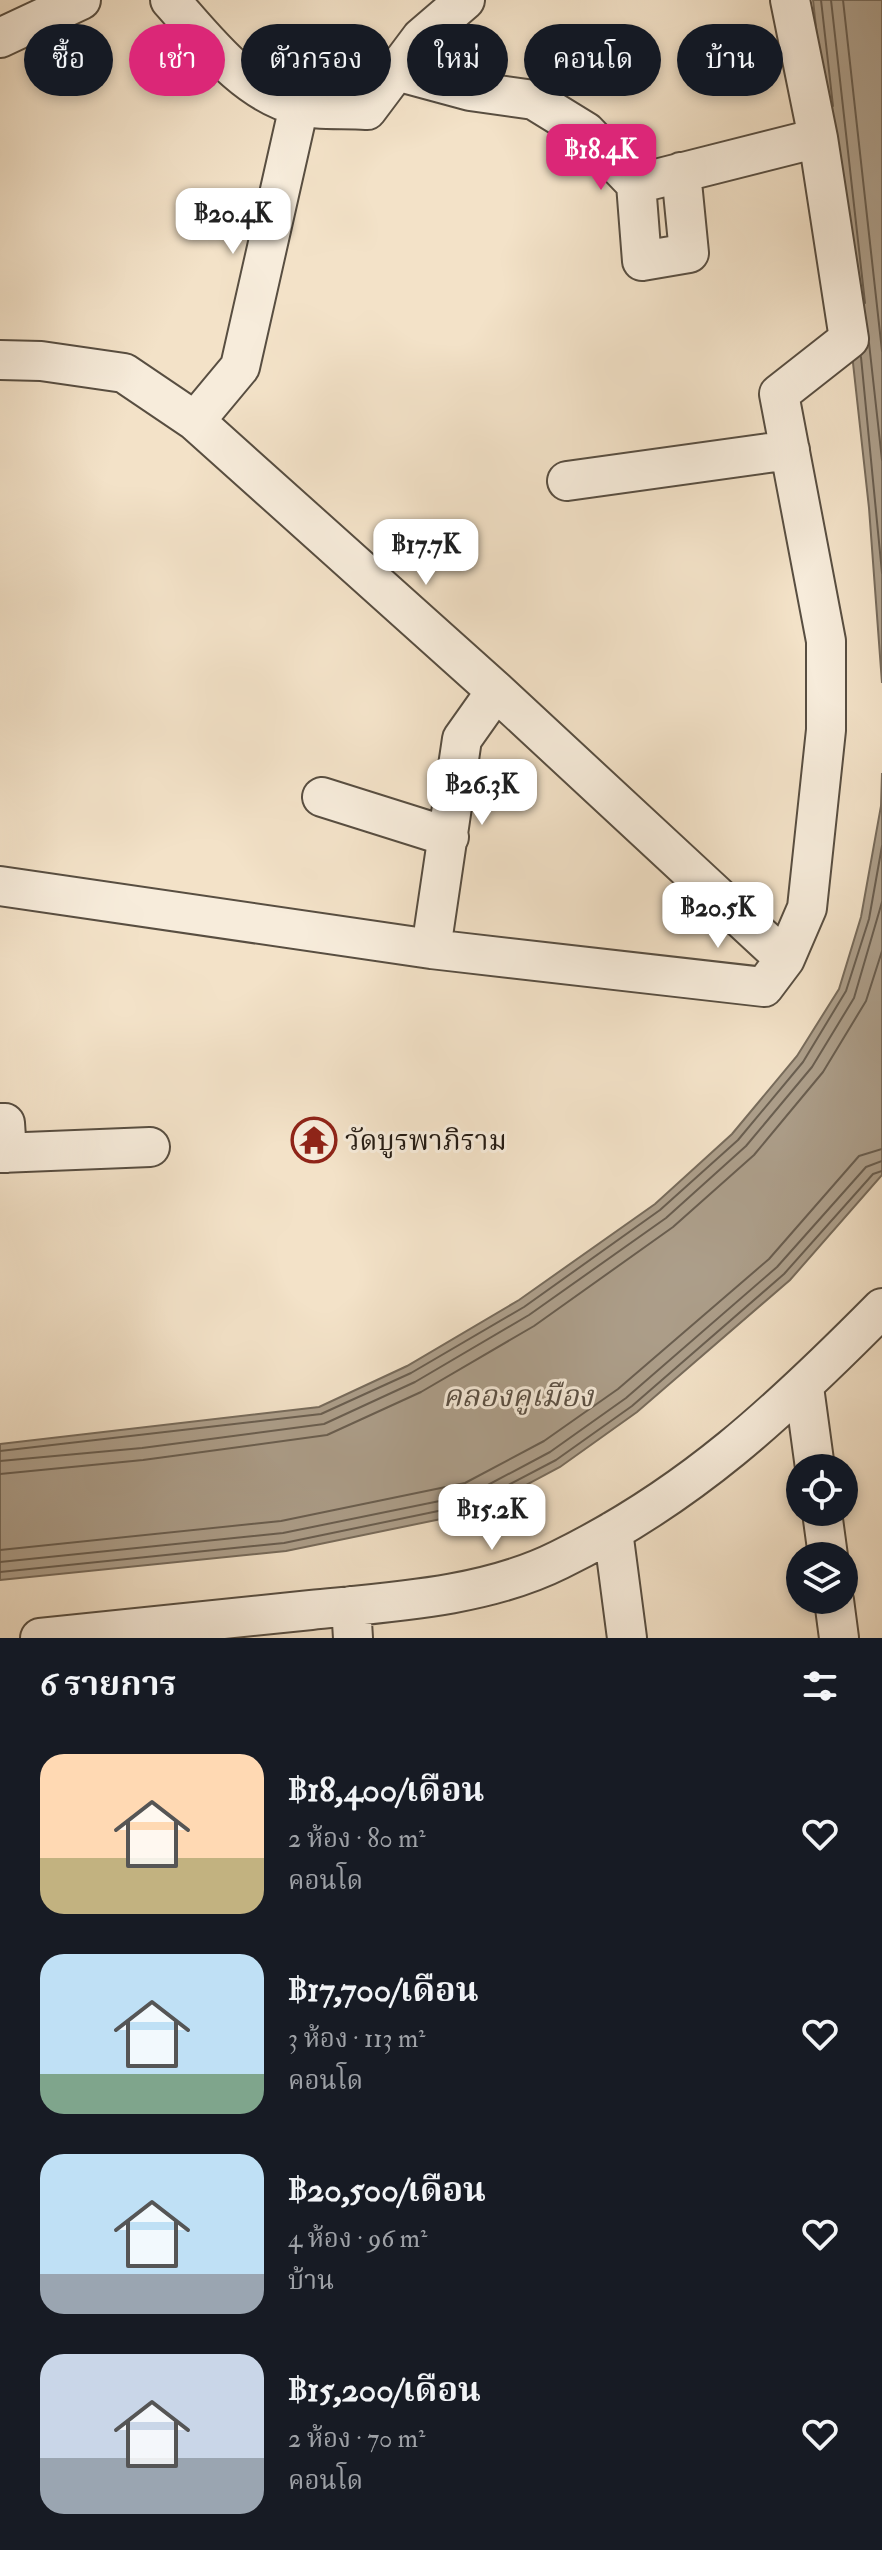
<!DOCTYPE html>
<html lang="th">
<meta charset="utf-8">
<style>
body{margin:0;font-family:"IM FELL Double Pica","Noto Serif Thai",serif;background:#20242c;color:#f1f3f6;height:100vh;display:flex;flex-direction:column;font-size:30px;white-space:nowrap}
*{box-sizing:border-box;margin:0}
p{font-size:26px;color:#9ea1a6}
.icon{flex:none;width:44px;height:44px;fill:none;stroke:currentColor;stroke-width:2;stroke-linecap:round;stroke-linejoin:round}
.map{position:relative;height:1638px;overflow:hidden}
.side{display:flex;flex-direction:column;background:#171b24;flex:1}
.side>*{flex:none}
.hud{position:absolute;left:24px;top:24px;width:834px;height:72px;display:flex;gap:16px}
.buttons{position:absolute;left:786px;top:1454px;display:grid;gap:16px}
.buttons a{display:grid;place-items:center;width:72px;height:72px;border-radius:50%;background:#171b24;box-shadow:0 4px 12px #0003;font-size:40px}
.price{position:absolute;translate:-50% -68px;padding:0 18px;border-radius:16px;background:#fff;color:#222;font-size:26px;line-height:52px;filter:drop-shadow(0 2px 4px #0008)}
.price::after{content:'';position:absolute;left:50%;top:48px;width:24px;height:18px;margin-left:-12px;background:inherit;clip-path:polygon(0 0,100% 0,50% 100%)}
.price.current{background:#db2777;color:#fff}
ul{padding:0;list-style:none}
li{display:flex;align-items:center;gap:24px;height:200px;padding:0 40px}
li span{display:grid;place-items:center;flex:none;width:224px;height:160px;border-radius:24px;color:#555}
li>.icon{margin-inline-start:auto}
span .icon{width:96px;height:96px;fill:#fffc;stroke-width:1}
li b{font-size:34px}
h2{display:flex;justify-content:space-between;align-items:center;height:96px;padding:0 40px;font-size:34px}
.tag{padding:0 28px;border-radius:36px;background:#171b24;box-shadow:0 4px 12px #0003;font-size:28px;line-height:72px}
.tag.current{background:#db2777;color:#fff}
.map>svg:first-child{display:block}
.water{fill:#ad9f8b;stroke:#776b5b;stroke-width:2}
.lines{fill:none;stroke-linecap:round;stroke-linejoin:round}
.shore{stroke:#695e50;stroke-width:2}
.minor-casing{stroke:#584e41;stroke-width:42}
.minor{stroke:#f7ecdb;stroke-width:38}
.labels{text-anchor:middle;stroke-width:6;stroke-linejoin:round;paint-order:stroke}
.poi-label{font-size:28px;fill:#251c14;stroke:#f7ecdb;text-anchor:start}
.water-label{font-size:30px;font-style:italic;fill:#5b5044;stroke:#f7ecdb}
</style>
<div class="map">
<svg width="882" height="1638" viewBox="0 0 882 1638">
<rect width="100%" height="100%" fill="#f3e2c8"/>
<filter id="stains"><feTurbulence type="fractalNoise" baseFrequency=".0025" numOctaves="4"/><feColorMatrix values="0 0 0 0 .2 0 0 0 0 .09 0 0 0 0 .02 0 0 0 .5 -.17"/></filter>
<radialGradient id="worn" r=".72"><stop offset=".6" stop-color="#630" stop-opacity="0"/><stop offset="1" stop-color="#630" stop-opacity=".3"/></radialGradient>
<path class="water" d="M813,0H882V683L869,508Z
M882,773V1175L790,1280L637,1412L560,1467L475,1512L286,1551L0,1580V1444L319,1407L407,1366L519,1300L655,1204L732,1134L797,1056L839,989L861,917L881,806Z"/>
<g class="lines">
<path class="shore" d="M821,0L833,106
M831,0L865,303
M843,0L882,351
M869,343L882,460
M861,357L882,573
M0,1451L321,1414L411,1373L524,1307L660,1210L738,1140L803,1062L846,991L869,919L882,846
M0,1461L142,1448L324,1424L415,1382L529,1315L666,1218L746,1146L812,1067L854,998L882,902
M0,1474L143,1460L327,1435L421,1392L534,1326L673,1227L754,1155L823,1072L866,1001L882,951
M0,1550L281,1521L465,1483L544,1441L618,1389L769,1259L859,1156L882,1149
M0,1562L283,1533L469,1495L550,1452L626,1398L777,1267L866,1167L882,1161
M0,1572L284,1543L472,1504L556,1460L632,1406L784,1274L873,1174L882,1171"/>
<g class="minor-casing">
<path id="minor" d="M170,0C205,39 245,93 299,106C320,111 346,108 367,110L421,38L465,0
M0,38L81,0
M396,71L470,91L534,100L586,132L636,184L818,138
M636,184L642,261L689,253L681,172
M0,360L41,361L124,373L195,421L496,691L785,959
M195,421L240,367L299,106
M567,481L790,450
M322,797L449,837
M0,886L431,949L764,987L785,959L807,908L826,730V641L779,394L849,339L818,138L790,0
M431,949L462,739L496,691
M0,1123H5L7,1153
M0,1153L150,1147
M804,1387L815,1468
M822,1512L828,1556
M613,1531L627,1638
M834,1600L839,1638
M351,1606L353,1638
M40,1638C130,1629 221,1619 311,1610C392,1602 485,1597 559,1560C690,1496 780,1411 882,1308"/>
</g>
<use href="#minor" class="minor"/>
</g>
<defs>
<g id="temple-ring" transform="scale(2.3)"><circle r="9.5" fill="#f7ecdb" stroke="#8f2418" stroke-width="1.5"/><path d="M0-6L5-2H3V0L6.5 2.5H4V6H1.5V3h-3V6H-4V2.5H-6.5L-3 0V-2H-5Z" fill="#8f2418"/></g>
</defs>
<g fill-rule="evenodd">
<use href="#temple-ring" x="314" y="1140"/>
</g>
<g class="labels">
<g class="poi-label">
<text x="345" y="1150">วัดบูรพาภิราม</text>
</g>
<g class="water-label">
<text x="518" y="1406">คลองคูเมือง</text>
</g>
</g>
<rect width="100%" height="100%" filter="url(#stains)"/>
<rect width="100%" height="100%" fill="url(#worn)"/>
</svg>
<div class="buttons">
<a><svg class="icon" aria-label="locate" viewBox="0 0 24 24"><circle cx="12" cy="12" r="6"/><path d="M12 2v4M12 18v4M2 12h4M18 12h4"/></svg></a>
<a><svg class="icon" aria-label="layers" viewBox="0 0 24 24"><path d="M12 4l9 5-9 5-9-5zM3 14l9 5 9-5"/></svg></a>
</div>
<b class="price current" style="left:601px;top:192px">฿18.4K</b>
<b class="price" style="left:233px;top:256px">฿20.4K</b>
<b class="price" style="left:426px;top:587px">฿17.7K</b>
<b class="price" style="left:482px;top:827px">฿26.3K</b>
<b class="price" style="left:718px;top:950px">฿20.5K</b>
<b class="price" style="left:492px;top:1552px">฿15.2K</b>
<div class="hud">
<a class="tag">ซื้อ</a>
<a class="tag current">เช่า</a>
<a class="tag">ตัวกรอง</a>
<a class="tag">ใหม่</a>
<a class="tag">คอนโด</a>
<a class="tag">บ้าน</a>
</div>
</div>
<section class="side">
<h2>6 รายการ<svg class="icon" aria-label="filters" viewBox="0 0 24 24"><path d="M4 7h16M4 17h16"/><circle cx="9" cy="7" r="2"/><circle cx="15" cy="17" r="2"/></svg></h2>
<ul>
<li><span style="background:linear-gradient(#ffd9b3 65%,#c2b280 0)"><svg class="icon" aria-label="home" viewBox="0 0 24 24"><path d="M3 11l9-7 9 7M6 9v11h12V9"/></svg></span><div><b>฿18,400/เดือน</b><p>2 ห้อง · 80 m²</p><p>คอนโด</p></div><svg class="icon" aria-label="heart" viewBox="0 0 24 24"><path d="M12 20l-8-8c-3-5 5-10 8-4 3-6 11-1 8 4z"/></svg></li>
<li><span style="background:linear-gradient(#bfe0f5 75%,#7fa58c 0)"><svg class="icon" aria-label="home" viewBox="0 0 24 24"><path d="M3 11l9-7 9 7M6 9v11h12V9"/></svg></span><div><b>฿17,700/เดือน</b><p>3 ห้อง · 113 m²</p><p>คอนโด</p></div><svg class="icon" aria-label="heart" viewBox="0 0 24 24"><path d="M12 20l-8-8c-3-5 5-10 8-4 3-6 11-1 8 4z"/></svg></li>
<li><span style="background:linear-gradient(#bfe0f5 75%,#9aa5b1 0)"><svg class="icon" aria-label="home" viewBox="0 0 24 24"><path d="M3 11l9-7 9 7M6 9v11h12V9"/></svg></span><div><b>฿20,500/เดือน</b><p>4 ห้อง · 96 m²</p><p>บ้าน</p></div><svg class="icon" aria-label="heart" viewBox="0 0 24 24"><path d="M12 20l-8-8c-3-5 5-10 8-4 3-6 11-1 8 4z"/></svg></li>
<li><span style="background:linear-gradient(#c9d6e8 65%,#9aa5b1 0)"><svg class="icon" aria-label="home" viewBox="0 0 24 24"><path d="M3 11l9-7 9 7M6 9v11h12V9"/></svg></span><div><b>฿15,200/เดือน</b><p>2 ห้อง · 70 m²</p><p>คอนโด</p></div><svg class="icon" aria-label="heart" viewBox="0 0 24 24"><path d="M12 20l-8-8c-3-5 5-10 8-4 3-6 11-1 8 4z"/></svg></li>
</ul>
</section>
